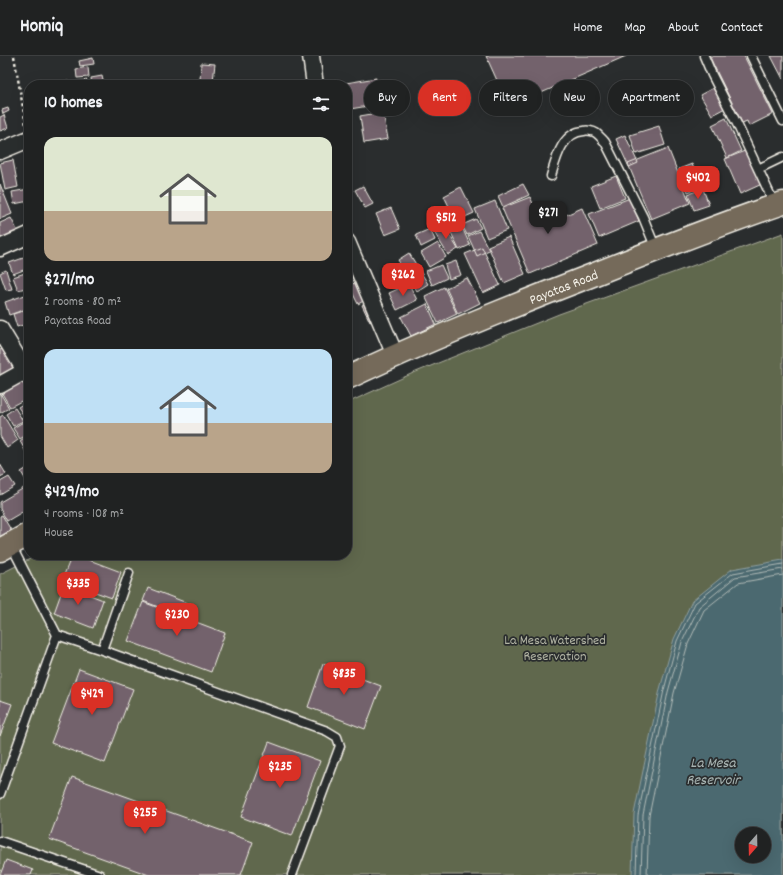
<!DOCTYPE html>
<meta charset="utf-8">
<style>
body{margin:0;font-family:Dekko,sans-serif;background:#282a2a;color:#f1f3f6;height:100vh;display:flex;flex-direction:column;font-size:15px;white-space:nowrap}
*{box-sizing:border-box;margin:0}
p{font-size:13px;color:#a2a4a5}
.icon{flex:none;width:22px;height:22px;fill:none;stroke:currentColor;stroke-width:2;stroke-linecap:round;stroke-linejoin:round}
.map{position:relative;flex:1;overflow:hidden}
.sheet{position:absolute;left:24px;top:24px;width:328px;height:480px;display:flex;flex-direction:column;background:#202222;border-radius:16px;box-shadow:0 4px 16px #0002,0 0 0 1px #3d3f40}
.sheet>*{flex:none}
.guide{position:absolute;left:364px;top:24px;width:359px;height:36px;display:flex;gap:8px}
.needle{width:26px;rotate:200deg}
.controls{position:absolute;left:735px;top:771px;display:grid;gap:8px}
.controls a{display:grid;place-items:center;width:36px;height:36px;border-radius:50%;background:#202222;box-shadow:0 4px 16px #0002,0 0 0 1px #3d3f40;font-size:20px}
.price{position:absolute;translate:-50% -34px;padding:0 9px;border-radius:8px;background:#d93025;color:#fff;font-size:13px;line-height:26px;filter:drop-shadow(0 1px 2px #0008)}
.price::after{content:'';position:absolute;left:50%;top:24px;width:12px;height:9px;margin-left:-6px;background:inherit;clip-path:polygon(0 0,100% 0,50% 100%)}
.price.on{background:#222;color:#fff}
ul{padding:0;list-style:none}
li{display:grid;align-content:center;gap:8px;height:212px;padding:0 20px}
li span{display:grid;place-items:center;height:124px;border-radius:12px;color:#555}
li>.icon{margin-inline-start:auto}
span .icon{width:72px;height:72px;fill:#fffc;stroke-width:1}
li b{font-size:17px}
h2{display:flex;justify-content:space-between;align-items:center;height:48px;padding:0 20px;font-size:17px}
.chip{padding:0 14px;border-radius:18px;background:#202222;box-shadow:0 4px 16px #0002,0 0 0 1px #3d3f40;font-size:14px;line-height:36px}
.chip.on{background:#d93025;color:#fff}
header{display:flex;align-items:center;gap:24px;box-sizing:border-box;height:56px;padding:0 20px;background:#202222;border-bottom:1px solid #3d3f40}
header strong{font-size:19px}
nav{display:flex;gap:22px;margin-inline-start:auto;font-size:14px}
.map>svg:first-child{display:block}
.green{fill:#60674e;stroke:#aaac9b;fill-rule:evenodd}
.water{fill:#4c696f;stroke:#8f9f9f;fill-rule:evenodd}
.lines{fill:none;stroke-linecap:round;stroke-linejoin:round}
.shore{stroke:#b1bbb8;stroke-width:1}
.building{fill:#73626c;stroke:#f4f1e8}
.lane-casing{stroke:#f4f1e8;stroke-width:11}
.street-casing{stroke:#f4f1e8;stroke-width:19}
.primary-casing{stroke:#f4f1e8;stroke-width:25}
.path{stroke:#f4f1e8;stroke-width:2.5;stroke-dasharray:3 3;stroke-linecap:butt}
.lane{stroke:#2a2d2e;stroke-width:8}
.street{stroke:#2a2d2e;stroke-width:16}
.primary{stroke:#746a5a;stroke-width:22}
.labels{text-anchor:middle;stroke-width:3.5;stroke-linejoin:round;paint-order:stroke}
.street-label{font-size:14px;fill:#f4f1e8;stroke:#2a2d2e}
.park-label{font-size:14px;fill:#b1b3a3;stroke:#2a2d2e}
.water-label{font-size:15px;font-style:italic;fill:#a8b4b2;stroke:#2a2d2e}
</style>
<header>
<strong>Homiq</strong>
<nav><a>Home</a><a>Map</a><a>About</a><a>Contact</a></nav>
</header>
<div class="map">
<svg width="783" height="819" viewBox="0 0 783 819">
<rect width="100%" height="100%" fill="#2a2d2e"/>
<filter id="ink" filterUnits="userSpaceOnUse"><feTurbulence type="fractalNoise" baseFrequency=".025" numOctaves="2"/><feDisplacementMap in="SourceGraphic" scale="8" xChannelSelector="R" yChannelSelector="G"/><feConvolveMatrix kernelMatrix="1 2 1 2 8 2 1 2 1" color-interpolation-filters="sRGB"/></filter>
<g filter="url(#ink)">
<path class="green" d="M783,177V819H0V518L38,499H347V347L411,318L559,258ZM742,778H764V800H742Z"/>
<path class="water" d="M783,504V819H632L634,758L660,633L674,583L692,545L732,513ZM742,778H764V800H742Z"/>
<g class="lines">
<path class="shore" d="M636,819L638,759L664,634L677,585L695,547L733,517L783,508
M641,819L643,759L668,636L682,586L699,551L735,521L783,513
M647,819L649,760L674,637L688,588L704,554L738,527L783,519"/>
</g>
<path class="building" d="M486,0H626L509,51Z
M709,0H744L773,58L749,70L747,65L742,67Z
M771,0H783V23Z
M93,2L94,8L80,10L79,5Z
M201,7L215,8L213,25L200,24Z
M88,11L89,21L77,22L76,13Z
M102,20L104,29H92L91,22Z
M376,22L381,48L350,53L346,27Z
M87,24V29H74V26Z
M68,25V29H57V27Z
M713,32L725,52L712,59L700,39Z
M8,52L9,55L3,58L2,54Z
M383,56L388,83L364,87L360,60Z
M4,59L8,72L0,75V61Z
M726,62L741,95L727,102L712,69Z
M659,70L665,89L636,98L630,79Z
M625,79L638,107L629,111L616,83Z
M668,92L690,147L651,163L628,108Z
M747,94L762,128L740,138L725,103Z
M13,104L18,131L5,134L0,107Z
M692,108L701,131L688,136L679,113Z
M616,120L625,142L600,152L591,130Z
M0,128L12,158L0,163Z
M523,128L529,139L503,151L498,140Z
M363,130L373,148L365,152L355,134Z
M461,131L474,157L456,165L444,140Z
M29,133V145L14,148L12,136Z
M703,133L709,149L694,154L688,138Z
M530,141L543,169L582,152L598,189L530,218L502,152Z
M630,142L639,165L599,182L589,158Z
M495,145L507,174L487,182L475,153Z
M391,152L400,173L385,179L376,158Z
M11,162L18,176L0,184V167Z
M476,163L481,172L467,179L462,169Z
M460,167L470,189L459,194L449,172Z
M444,170L458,193L448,199L434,176Z
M430,173L435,184L421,191L416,179Z
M479,175L489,194L477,200L468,180Z
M509,181L525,218L504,227L488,190Z
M438,187L446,201L429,211L421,197Z
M482,191L500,229L483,237L465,198Z
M409,197L428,228L417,235L398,204Z
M29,200V212L13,218L9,207Z
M347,201L357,219L347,225Z
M456,205L461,219L449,223L445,209Z
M441,209L447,222L432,229L426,215Z
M6,214L12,233L6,234L0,217Z
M400,214L406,224L398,229L392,219Z
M25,217L29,231L18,234L13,221Z
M467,222L480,247L458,258L446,232Z
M360,224L369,242L358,248L349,230Z
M409,228L417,244L397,254L389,237Z
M444,231L457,258L438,267L425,240Z
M25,239L29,252L9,259L5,246Z
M369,246L377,262L370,266L362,249Z
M427,248L436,268L411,280L401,261Z
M29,253V267L17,271L13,258Z
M3,292L14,312L0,320V294Z
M20,321L29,338V341L10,351L0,334Z
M0,337L9,352L0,357Z
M29,344V362L26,363L18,351Z
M15,352L23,365L13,370L6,358Z
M3,359L18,384L7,392L0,380V361Z
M25,365L29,372V377L20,383L13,372Z
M28,379L29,397L27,398L20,385Z
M0,408L6,418L0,421Z
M29,411V429L21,416Z
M9,421L15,430L0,439V426Z
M24,432L29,441V452L7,465L0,453V446Z
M2,459L11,474L0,481V460Z
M72,499H76L121,516L112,542L62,524Z
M64,529L103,544L93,572L54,557Z
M148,532L187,547L182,560L143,545Z
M143,546L225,577L211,616L128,585Z
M323,608L381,630L365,673L308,651Z
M79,613L133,633L105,707L51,687Z
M0,644L12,648L0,680Z
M269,686L320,705L292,780L241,761Z
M72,721L253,786L241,819H149L49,783Z
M6,804L33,814L31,819H0Z"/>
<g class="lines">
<g class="lane-casing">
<path id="lane" d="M704,0L712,19L737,68L775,149
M751,0L783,65
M758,113L783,101
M551,120C556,103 562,76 584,75C587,74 593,75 596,77C599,79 602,83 605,86L643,161L656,193
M11,489L57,579L102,594L327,675L337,681L340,690L292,819
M102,594L129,517
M0,738L57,579
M0,785L100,819"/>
</g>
<g class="street-casing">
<path id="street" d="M311,0L315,29
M0,95L29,83
M347,186L395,299
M0,192L29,179
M0,273L29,321
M0,329L25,315"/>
</g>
<g class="primary-casing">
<g id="primary">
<path id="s1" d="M347,322C425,285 505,253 585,222C650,196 716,170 783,147"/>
<path d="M0,494L29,478"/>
</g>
</g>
<path class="path" d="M14,0L26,69"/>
<use href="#lane" class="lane"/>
<use href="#street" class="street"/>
<use href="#primary" class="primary"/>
</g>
</g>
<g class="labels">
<g class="street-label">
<text dy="5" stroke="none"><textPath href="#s1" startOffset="235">Payatas Road</textPath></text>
</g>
<g class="park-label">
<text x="555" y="588">La Mesa Watershed<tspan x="555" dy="16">Reservation</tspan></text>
</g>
<g class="water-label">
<text x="713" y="711">La Mesa<tspan x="713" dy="17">Reservoir</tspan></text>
</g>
</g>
</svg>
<div class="controls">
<a><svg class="needle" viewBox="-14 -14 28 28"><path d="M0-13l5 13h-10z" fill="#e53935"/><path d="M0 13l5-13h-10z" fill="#a2a4a5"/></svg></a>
</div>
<b class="price" style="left:698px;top:144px">$402</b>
<b class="price on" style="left:548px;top:179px">$271</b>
<b class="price" style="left:446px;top:184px">$512</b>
<b class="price" style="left:403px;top:241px">$262</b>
<b class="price" style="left:78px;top:550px">$335</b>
<b class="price" style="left:177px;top:581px">$230</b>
<b class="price" style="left:344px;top:640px">$835</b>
<b class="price" style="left:92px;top:660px">$429</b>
<b class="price" style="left:280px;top:733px">$235</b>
<b class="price" style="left:145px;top:779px">$255</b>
<div class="guide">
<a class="chip">Buy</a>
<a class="chip on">Rent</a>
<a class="chip">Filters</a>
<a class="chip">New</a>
<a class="chip">Apartment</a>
</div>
<section class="sheet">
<h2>10 homes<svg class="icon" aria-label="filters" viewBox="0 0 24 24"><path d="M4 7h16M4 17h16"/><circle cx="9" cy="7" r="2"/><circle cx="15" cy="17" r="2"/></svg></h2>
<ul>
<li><span style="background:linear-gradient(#dfe7d0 60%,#b9a48a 0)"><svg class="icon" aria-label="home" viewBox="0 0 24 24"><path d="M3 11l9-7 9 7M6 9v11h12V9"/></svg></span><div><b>$271/mo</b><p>2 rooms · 80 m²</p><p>Payatas Road</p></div></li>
<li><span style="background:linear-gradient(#bfe0f5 60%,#b9a48a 0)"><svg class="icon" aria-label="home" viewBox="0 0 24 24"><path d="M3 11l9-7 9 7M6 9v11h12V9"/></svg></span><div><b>$429/mo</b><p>4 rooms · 108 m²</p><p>House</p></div></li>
</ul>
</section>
</div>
